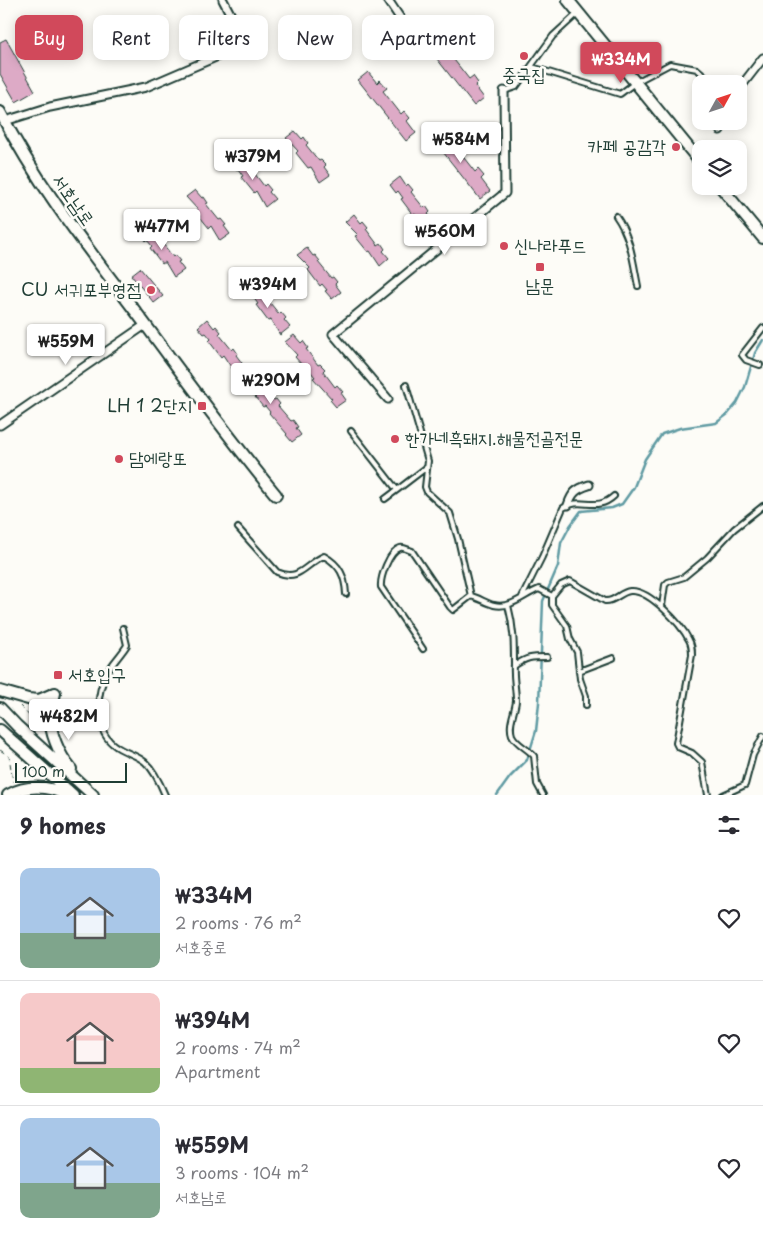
<!DOCTYPE html>
<meta charset="utf-8">
<style>
body{margin:0;font-family:"Playpen Sans","Poor Story",sans-serif;background:#f7f7f7;color:#2b2b33;height:100vh;display:flex;flex-direction:column;font-size:19px;white-space:nowrap}
*{box-sizing:border-box;margin:0}
p{font-size:16px;color:#7c7c81}
.icon{flex:none;width:28px;height:28px;fill:none;stroke:currentColor;stroke-width:2;stroke-linecap:round;stroke-linejoin:round}
.map{position:relative;height:795px;overflow:hidden}
.sheet{display:flex;flex-direction:column;background:#fff;flex:1}
.sheet>*{flex:none}
.top-card{position:absolute;left:15px;top:15px;width:500px;height:45px;display:flex;gap:10px}
.needle{width:32px;rotate:50deg}
.buttons{position:absolute;left:692px;top:75px;display:grid;gap:10px}
.buttons a{display:grid;place-items:center;width:55px;height:55px;border-radius:10px;background:#fff;box-shadow:0 2px 12px #0003;font-size:25px}
.scale{position:absolute;left:15px;bottom:12px;width:112px;box-sizing:border-box;padding-left:5px;border:2px solid #1f3d34;border-top:0;font-size:14px;line-height:18px;white-space:nowrap;color:#1f3d34;-webkit-text-stroke:4px #fdfcf7;paint-order:stroke}
.price{position:absolute;translate:-50% -42px;padding:0 11px;border-radius:5px;background:#fff;color:#222;font-size:16px;line-height:32px;filter:drop-shadow(0 1px 2px #0008)}
.price::after{content:'';position:absolute;left:50%;top:30px;width:15px;height:11px;margin-left:-8px;background:inherit;clip-path:polygon(0 0,100% 0,50% 100%)}
.price.active{background:#d1495b;color:#fff}
ul{padding:0;list-style:none}
li{display:flex;align-items:center;gap:15px;height:125px;padding:0 20px}
li+li{border-top:1px solid #e1e1e2}
li span{display:grid;place-items:center;flex:none;width:140px;height:100px;border-radius:10px;color:#555}
li>.icon{margin-inline-start:auto}
span .icon{width:60px;height:60px;fill:#fffc;stroke-width:1}
li b{font-size:21px}
h2{display:flex;justify-content:space-between;align-items:center;height:60px;padding:0 20px;font-size:21px}
.tag{padding:0 18px;border-radius:10px;background:#fff;box-shadow:0 2px 12px #0003;font-size:18px;line-height:45px}
.tag.active{background:#d1495b;color:#fff}
.map>svg:first-child{display:block}
.lines{fill:none;stroke-linecap:round;stroke-linejoin:round}
.stream{stroke:#619ba3;stroke-width:2.5}
.building{fill:#ddaac6;stroke:#1f3d34}
.service-casing{stroke:#1f3d34;stroke-width:8}
.minor-casing{stroke:#1f3d34;stroke-width:11}
.secondary-casing{stroke:#1f3d34;stroke-width:14}
.path{stroke:#1f3d34;stroke-width:1;stroke-dasharray:5 4;stroke-linecap:butt}
.service{stroke:#fdfcf7;stroke-width:4}
.minor{stroke:#fdfcf7;stroke-width:7}
.secondary{stroke:#fdfcf7;stroke-width:10}
.poi-dot{fill:#d1495b;stroke:#fdfcf7;stroke-width:2}
.labels{text-anchor:middle;stroke-width:5;stroke-linejoin:round;paint-order:stroke}
.poi-label{font-size:18px;fill:#1f3d34;stroke:#fdfcf7;text-anchor:start}
.street-label{font-size:18px;fill:#1f3d34;stroke:#fdfcf7}
</style>
<div class="map">
<svg width="763" height="795" viewBox="0 0 763 795">
<rect width="100%" height="100%" fill="#fdfcf7"/>
<filter id="ink" filterUnits="userSpaceOnUse"><feTurbulence type="fractalNoise" baseFrequency=".02" numOctaves="2"/><feDisplacementMap in="SourceGraphic" scale="10" xChannelSelector="R" yChannelSelector="G"/><feConvolveMatrix kernelMatrix="1 2 1 2 8 2 1 2 1" color-interpolation-filters="sRGB"/></filter>
<g filter="url(#ink)">
<g class="lines">
<path class="stream" d="M497,795L510,777L527,760L536,731L539,703L543,601L558,566L561,543L570,526L581,511L612,508L622,504L634,487L645,459L662,434L680,428L716,423L728,414L737,403L745,387L755,353L763,340"/>
</g>
<path class="building" d="M436,37L445,48L448,45L455,53L451,56L469,79L473,76L478,83L475,86L484,98L474,106L426,45Z
M6,39L35,91L16,102L0,74V42Z
M368,72L377,83L380,80L387,88L383,91L401,114L404,111L410,118L407,121L416,133L406,141L358,80Z
M442,130L451,141L454,138L460,146L457,149L475,172L478,169L484,176L481,179L490,191L480,199L432,138Z
M295,131L302,139L304,137L308,143L306,145L319,161L321,160L326,165L324,167L330,175L320,182L311,167L308,168L296,153L298,151L286,138Z
M240,155L247,164L249,162L254,168L252,170L264,186L266,184L271,190L269,192L275,199L265,207L256,191L254,193L241,177L243,176L238,169L237,170L231,163Z
M400,177L406,186L408,184L413,190L411,192L424,208L426,206L430,212L428,214L434,221L425,229L415,214L413,215L401,199L403,198L398,191L396,193L390,185Z
M195,190L202,198L204,197L208,203L206,204L219,220L221,219L226,225L224,226L230,234L220,241L211,226L209,228L196,212L198,210L186,197Z
M354,214L361,223L363,221L368,227L366,229L378,245L381,243L385,249L383,251L389,258L380,266L370,251L368,252L355,236L358,235L345,222Z
M149,226L156,234L158,233L162,239L160,240L173,257L175,255L180,261L178,262L184,270L174,277L165,262L162,264L150,248L152,246L147,240L146,241L140,233Z
M307,248L313,256L315,255L320,261L318,262L331,278L333,277L337,282L335,284L341,292L332,299L325,291L327,290L322,284L320,286L308,270L310,268L297,255Z
M140,268L163,296L154,303L131,275Z
M255,283L262,292L264,290L268,296L266,298L279,314L281,312L286,318L284,320L290,327L280,335L271,320L268,321L256,305L258,304L253,297L252,298L246,291Z
M207,319L214,328L216,326L221,332L219,334L232,350L234,348L238,354L236,355L242,363L233,370L223,355L221,357L209,341L211,339L206,333L204,334L198,327Z
M294,335L301,343L303,341L308,348L306,349L318,365L320,364L325,369L323,371L335,387L337,385L343,392L341,393L346,400L336,407L330,400L332,399L313,378L315,377L310,371L308,372L295,357L297,355L285,342Z
M250,370L256,378L258,376L263,382L261,384L274,400L276,399L280,404L278,406L291,421L293,420L298,427L296,428L301,435L292,442L286,435L287,434L269,413L270,412L265,406L263,407L251,392L253,390L248,384L246,385L240,377Z"/>
<g class="lines">
<g class="service-casing">
<path id="service" d="M532,67L620,94L636,82L670,64L697,69L712,82L720,84
M504,91L516,87L553,36L577,14
M616,216C631,237 633,262 638,286
M760,365L746,360L742,355L763,328
M406,385L428,461L425,487L427,492L450,513L458,539L471,596
M351,431L397,490L427,467
M385,499L397,490
M238,528L277,572C300,582 305,564 324,556C340,565 345,576 346,594
M552,596L561,585L570,581L605,601C615,602 620,592 630,591C649,589 681,624 689,640C692,645 692,649 692,655L676,743L678,747L692,753L702,762L708,795
M522,597L542,557L563,508C581,496 596,513 614,496
M508,605C514,628 514,643 514,666C513,678 516,689 516,701C515,712 508,724 512,735C516,744 527,748 534,756L537,784L543,795
M662,606L665,585L668,582L684,577L707,558L734,529L763,506
M123,628L127,645C121,655 112,663 107,673C95,695 94,733 117,747C126,753 137,755 145,762C154,770 160,783 165,795
M423,649L381,587C380,578 389,551 400,548C404,547 408,550 412,551L450,607L453,610L471,596C479,598 486,603 494,605C511,609 524,595 539,589L552,596V605L567,626L570,639L577,652L580,679L586,696V705
M514,666C527,657 531,657 547,657
M579,671L613,658
M723,795L745,785L753,755L763,736"/>
</g>
<g class="minor-casing">
<path id="minor" d="M388,0L412,36
M739,89L763,58
M5,121L50,107L146,87L246,44L223,0
M717,121L716,124L720,130
M388,399L333,334L505,193L504,91
M0,425L145,325
M568,505C572,493 576,489 589,485"/>
</g>
<g class="secondary-casing">
<path id="secondary" d="M568,0L701,163
M0,112C38,186 89,250 139,316C184,376 228,437 276,495
M720,186L763,238
M0,691L28,699L39,700L55,693
M55,693C54,699 51,706 50,713C49,731 59,755 71,769
M0,708L17,726L93,795
M0,730L73,795
M8,795C26,785 48,785 66,795"/>
</g>
<path class="path" d="M20,706L39,726L35,730
M0,750L9,756L13,782"/>
<use href="#service" class="service"/>
<use href="#minor" class="minor"/>
<use href="#secondary" class="secondary"/>
</g>
</g>
<g class="poi-dot">
<circle cx="524" cy="56" r="5"/>
<circle cx="676" cy="147" r="5"/>
<circle cx="504" cy="246" r="5"/>
<rect x="535" y="262" width="10" height="10" rx="2.5"/>
<circle cx="151" cy="290" r="5"/>
<rect x="197" y="401" width="10" height="10" rx="2.5"/>
<circle cx="395" cy="439" r="5"/>
<circle cx="119" cy="459" r="5"/>
<rect x="53" y="670" width="10" height="10" rx="2.5"/>
</g>
<g class="labels">
<g class="poi-label">
<text x="524" y="81" text-anchor="middle">중국집</text>
<text x="666" y="153" text-anchor="end">카페 공감각</text>
<text x="514" y="252">신나라푸드</text>
<text x="540" y="292" text-anchor="middle">남문</text>
<text x="141" y="296" text-anchor="end">CU 서귀포부영점</text>
<text x="192" y="412" text-anchor="end">LH 1 2단지</text>
<text x="405" y="445">한가네흑돼지.해물전골전문</text>
<text x="129" y="465">담에랑또</text>
<text x="68" y="681">서호입구</text>
</g>
<g class="street-label">
<text transform="translate(73 200) rotate(55)" y="6">서호남로</text>
</g>
</g>
</svg>
<div class="buttons">
<a><svg class="needle" viewBox="-14 -14 28 28"><path d="M0-13l5 13h-10z" fill="#e53935"/><path d="M0 13l5-13h-10z" fill="#7c7c81"/></svg></a>
<a><svg class="icon" aria-label="layers" viewBox="0 0 24 24"><path d="M12 4l9 5-9 5-9-5zM3 14l9 5 9-5"/></svg></a>
</div>
<div class="scale">100 m</div>
<b class="price active" style="left:621px;top:84px">₩334M</b>
<b class="price" style="left:461px;top:164px">₩584M</b>
<b class="price" style="left:253px;top:181px">₩379M</b>
<b class="price" style="left:162px;top:251px">₩477M</b>
<b class="price" style="left:445px;top:256px">₩560M</b>
<b class="price" style="left:268px;top:309px">₩394M</b>
<b class="price" style="left:66px;top:366px">₩559M</b>
<b class="price" style="left:271px;top:405px">₩290M</b>
<b class="price" style="left:69px;top:741px">₩482M</b>
<div class="top-card">
<a class="tag active">Buy</a>
<a class="tag">Rent</a>
<a class="tag">Filters</a>
<a class="tag">New</a>
<a class="tag">Apartment</a>
</div>
</div>
<section class="sheet">
<h2>9 homes<svg class="icon" aria-label="filters" viewBox="0 0 24 24"><path d="M4 7h16M4 17h16"/><circle cx="9" cy="7" r="2"/><circle cx="15" cy="17" r="2"/></svg></h2>
<ul>
<li><span style="background:linear-gradient(#a9c7e8 65%,#7fa58c 0)"><svg class="icon" aria-label="home" viewBox="0 0 24 24"><path d="M3 11l9-7 9 7M6 9v11h12V9"/></svg></span><div><b>₩334M</b><p>2 rooms · 76 m²</p><p>서호중로</p></div><svg class="icon" aria-label="heart" viewBox="0 0 24 24"><path d="M12 20l-8-8c-3-5 5-10 8-4 3-6 11-1 8 4z"/></svg></li>
<li><span style="background:linear-gradient(#f6c9c9 75%,#8fb573 0)"><svg class="icon" aria-label="home" viewBox="0 0 24 24"><path d="M3 11l9-7 9 7M6 9v11h12V9"/></svg></span><div><b>₩394M</b><p>2 rooms · 74 m²</p><p>Apartment</p></div><svg class="icon" aria-label="heart" viewBox="0 0 24 24"><path d="M12 20l-8-8c-3-5 5-10 8-4 3-6 11-1 8 4z"/></svg></li>
<li><span style="background:linear-gradient(#a9c7e8 65%,#7fa58c 0)"><svg class="icon" aria-label="home" viewBox="0 0 24 24"><path d="M3 11l9-7 9 7M6 9v11h12V9"/></svg></span><div><b>₩559M</b><p>3 rooms · 104 m²</p><p>서호남로</p></div><svg class="icon" aria-label="heart" viewBox="0 0 24 24"><path d="M12 20l-8-8c-3-5 5-10 8-4 3-6 11-1 8 4z"/></svg></li>
</ul>
</section>
